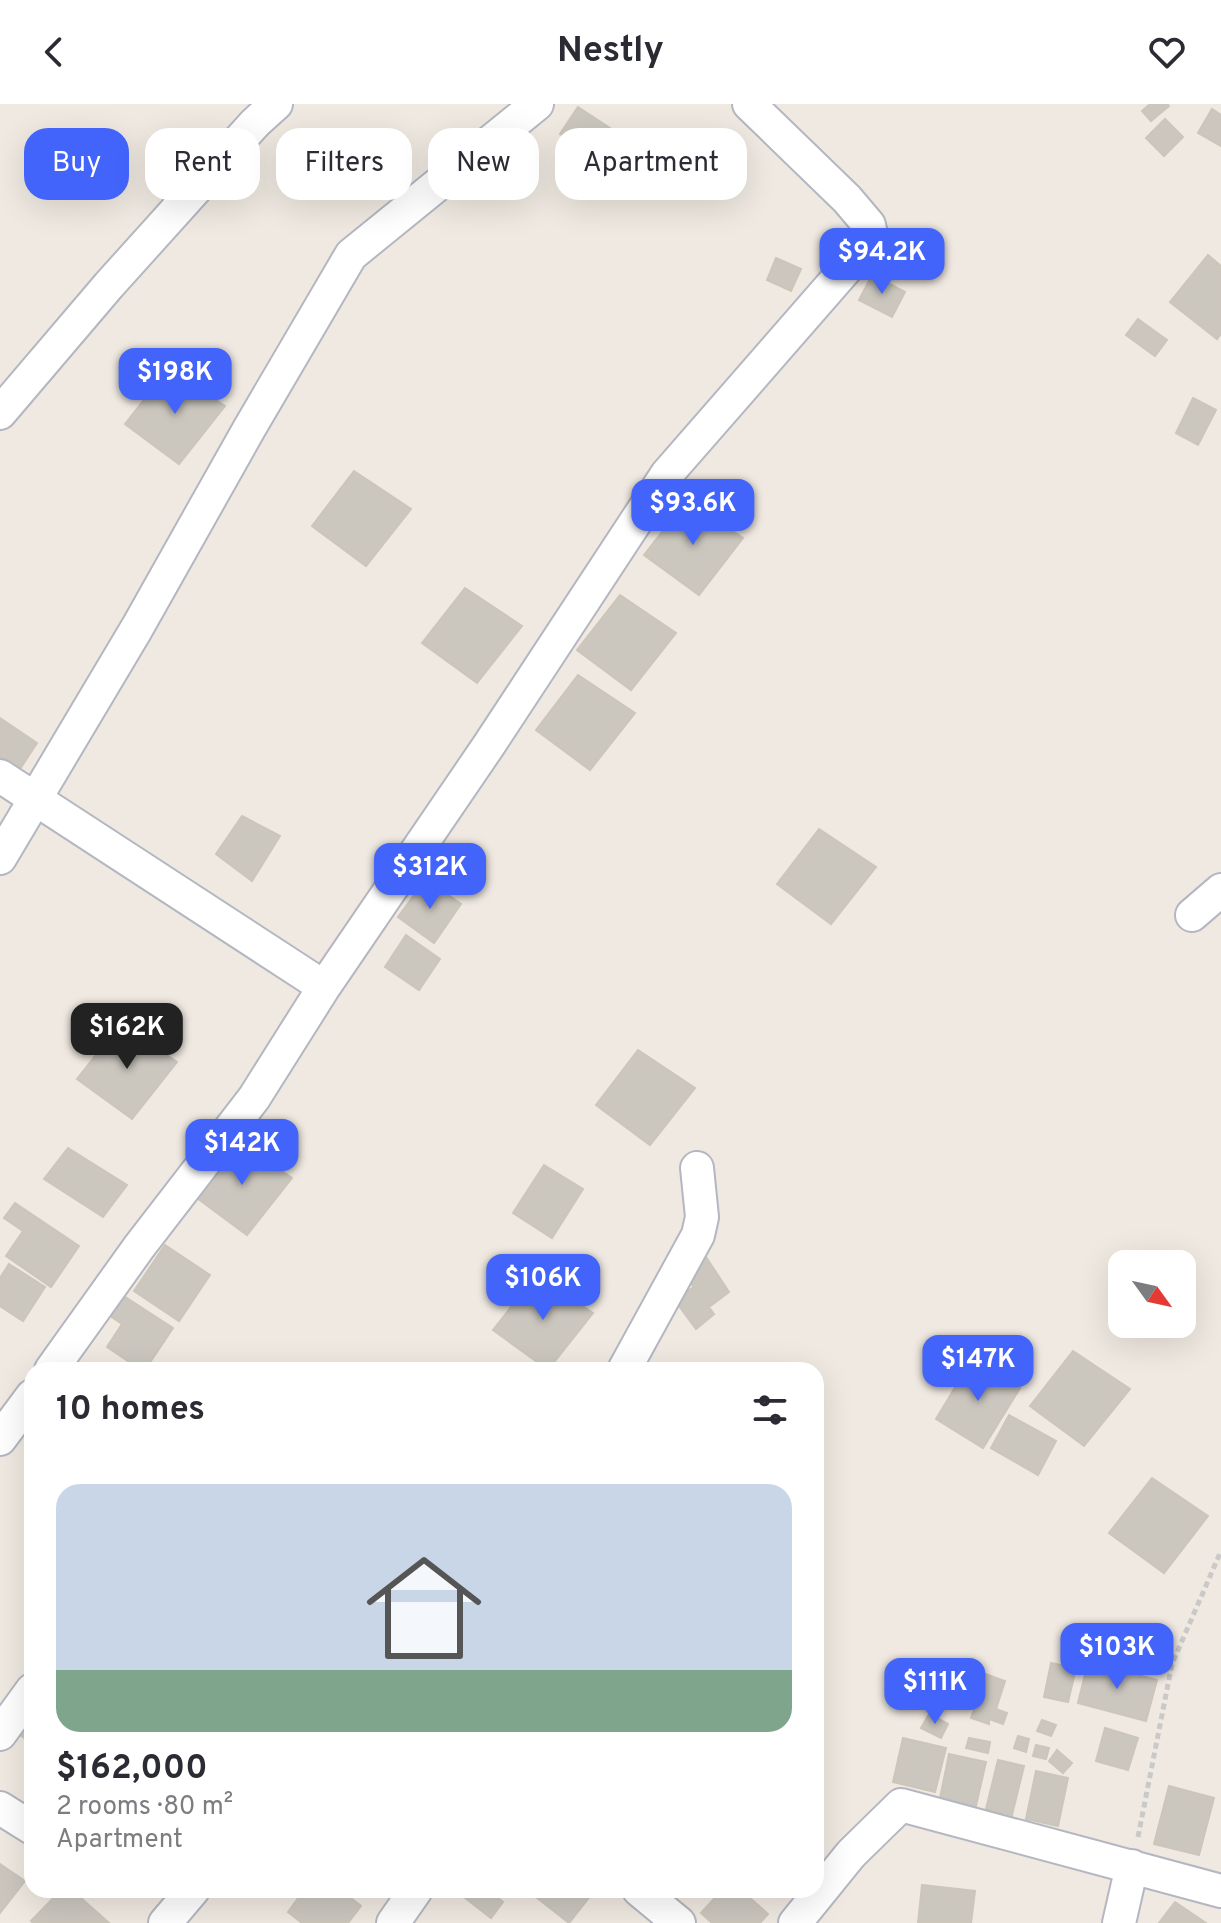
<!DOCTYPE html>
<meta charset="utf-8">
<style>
body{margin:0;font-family:Overpass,sans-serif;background:#f7f7f7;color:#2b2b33;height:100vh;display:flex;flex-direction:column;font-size:30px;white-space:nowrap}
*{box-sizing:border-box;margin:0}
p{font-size:26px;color:#7c7c81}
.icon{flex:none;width:44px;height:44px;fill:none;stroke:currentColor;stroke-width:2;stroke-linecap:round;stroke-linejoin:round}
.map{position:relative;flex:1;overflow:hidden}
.drawer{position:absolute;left:24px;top:1258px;width:800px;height:536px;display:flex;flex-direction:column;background:#fff;border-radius:24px;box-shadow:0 8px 32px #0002}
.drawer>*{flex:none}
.guide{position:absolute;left:24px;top:24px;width:800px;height:72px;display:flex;gap:16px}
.needle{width:52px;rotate:123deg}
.fabs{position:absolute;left:1108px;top:1146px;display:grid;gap:16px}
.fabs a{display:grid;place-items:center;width:88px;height:88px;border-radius:16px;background:#fff;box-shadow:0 8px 32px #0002;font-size:40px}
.price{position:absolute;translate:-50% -68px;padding:0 18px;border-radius:16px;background:#4264fb;color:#fff;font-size:26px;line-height:52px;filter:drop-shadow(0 2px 4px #0008)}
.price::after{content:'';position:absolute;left:50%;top:48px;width:24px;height:18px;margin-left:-12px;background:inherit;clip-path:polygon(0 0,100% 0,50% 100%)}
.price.current{background:#222;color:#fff}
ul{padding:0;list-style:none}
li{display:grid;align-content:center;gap:16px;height:424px;padding:0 32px}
li span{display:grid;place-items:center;height:248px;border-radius:24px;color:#555}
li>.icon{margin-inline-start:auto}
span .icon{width:144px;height:144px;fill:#fffc;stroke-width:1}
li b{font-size:34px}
h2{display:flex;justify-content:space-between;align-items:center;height:96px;padding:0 32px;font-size:34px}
.chip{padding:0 28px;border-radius:24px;background:#fff;box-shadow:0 8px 32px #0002;font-size:28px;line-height:72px}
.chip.current{background:#4264fb;color:#fff}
header{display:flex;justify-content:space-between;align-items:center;height:104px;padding:0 32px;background:#fff;font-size:36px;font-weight:700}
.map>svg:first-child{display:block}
.building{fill:#cbc7bf;stroke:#cbc5ba;stroke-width:2}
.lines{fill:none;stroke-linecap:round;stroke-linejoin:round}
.minor-casing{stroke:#b4b7c1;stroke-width:36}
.path{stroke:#c9c9c9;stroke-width:5;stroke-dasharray:6 4;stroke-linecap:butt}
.minor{stroke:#fff;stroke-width:32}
</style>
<header><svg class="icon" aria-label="back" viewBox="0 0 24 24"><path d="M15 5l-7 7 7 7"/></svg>Nestly<svg class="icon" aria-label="heart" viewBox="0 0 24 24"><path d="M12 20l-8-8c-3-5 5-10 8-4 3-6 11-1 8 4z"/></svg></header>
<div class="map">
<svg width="1221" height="1819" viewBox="0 0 1221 1819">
<rect width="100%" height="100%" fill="#efe9e1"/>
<path class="building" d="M1150,0H1167L1169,2L1151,17L1142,7Z
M578,3L613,26L595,53L560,30Z
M1212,5L1221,11V42L1198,29Z
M1165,15L1183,33L1164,52L1146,34Z
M1208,151L1221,162V230L1217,235L1170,198Z
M776,154L801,165L791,187L767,176Z
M872,171L905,188L892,213L859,196Z
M1138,215L1167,236L1155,252L1126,231Z
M168,265L225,302L179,360L125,320Z
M1193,294L1216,306L1198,341L1176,329Z
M354,367L411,405L366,462L312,422Z
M687,396L743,434L699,491L644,451Z
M465,484L522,522L477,579L422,539Z
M620,491L676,529L631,586L577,546Z
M578,571L635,609L590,666L536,626Z
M0,614L37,639L14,674L0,665Z
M242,712L280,732L252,777L216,750Z
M819,725L876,763L831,820L777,780Z
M426,775L461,800L434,839L398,813Z
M406,831L440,855L419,886L385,863Z
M120,920L177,958L132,1015L77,975Z
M638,946L695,984L650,1041L596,1001Z
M235,1036L292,1074L247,1131L193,1091Z
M68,1044L127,1081L103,1113L44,1075Z
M544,1061L583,1085L552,1134L513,1109Z
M15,1099L79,1142L51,1183L6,1152L23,1127L4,1114Z
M165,1141L210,1171L179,1217L134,1187Z
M706,1153L729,1188L709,1203L683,1169Z
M9,1160L45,1183L23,1217L0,1202V1174Z
M536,1171L593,1209L548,1266L493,1226Z
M694,1183L714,1210L696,1225L674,1195Z
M113,1185L173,1224L145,1266H141L107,1243L122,1220L100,1205Z
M1073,1247L1130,1285L1084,1342L1030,1302Z
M973,1254L1020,1284L983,1344L936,1315Z
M1009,1311L1056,1337L1038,1371L991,1344Z
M1152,1374L1208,1412L1164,1469L1109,1429Z
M1088,1558L1157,1576L1146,1617L1078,1599Z
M1051,1559L1076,1564L1068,1598L1044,1593Z
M977,1567L1005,1577L996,1605L1007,1609L1003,1620L989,1615V1620L971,1614L980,1590L971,1586Z
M32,1596V1639L12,1626Z
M929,1610L948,1620L941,1634L921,1624Z
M1042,1616L1056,1621L1051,1632L1037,1627Z
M1105,1624L1138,1634L1128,1666L1096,1657Z
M1018,1632L1029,1635L1026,1648L1014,1644Z
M903,1634L946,1644L935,1688L893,1678Z
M969,1634L990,1638L988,1649L966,1644Z
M1036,1641L1049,1644L1046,1655L1033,1652Z
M1057,1646L1072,1659L1063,1669L1049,1657Z
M949,1650L986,1658L975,1706L939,1699Z
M998,1656L1024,1662L1012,1711L986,1705Z
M1036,1667L1068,1674L1058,1722L1026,1715Z
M1169,1682L1214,1694L1199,1751L1154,1740Z
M0,1760L25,1777L0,1809Z
M922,1781L975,1787L971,1819H918Z
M61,1786H72L108,1818L33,1819L31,1817Z
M304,1786H341L361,1802L348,1819H302L288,1808Z
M455,1786H488L503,1798L491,1814Z
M527,1786H595L569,1819Z
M722,1786H741L768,1810L760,1819H712L701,1809Z
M1175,1798L1206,1819H1159Z"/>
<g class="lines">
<g class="minor-casing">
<path id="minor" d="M0,309L109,181L255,19L276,0
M0,672L324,883
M0,754L137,524L249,325L351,151L537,0
M1192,811L1221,786
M51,1266L139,1143L254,994L324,883L489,641L667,370L872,135L869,121L847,95L749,0
M624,1266L698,1131L702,1113L697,1064
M0,1335L32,1292
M0,1630L32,1586
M0,1704L32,1724
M639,1786L679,1819
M165,1819L193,1786
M393,1819L416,1786
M795,1819L851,1750L901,1701L1221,1787
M1119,1819L1132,1762"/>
</g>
<path class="path" d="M1138,1733L1172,1560L1221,1447"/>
<use href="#minor" class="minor"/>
</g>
</svg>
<div class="fabs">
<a><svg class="needle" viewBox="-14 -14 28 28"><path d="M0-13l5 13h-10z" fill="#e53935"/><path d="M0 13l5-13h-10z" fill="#7c7c81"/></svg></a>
</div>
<b class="price" style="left:882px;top:192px">$94.2K</b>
<b class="price" style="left:175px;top:312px">$198K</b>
<b class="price" style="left:693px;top:443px">$93.6K</b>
<b class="price" style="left:430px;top:807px">$312K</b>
<b class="price current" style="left:127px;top:967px">$162K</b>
<b class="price" style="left:242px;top:1083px">$142K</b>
<b class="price" style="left:543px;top:1218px">$106K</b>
<b class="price" style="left:978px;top:1299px">$147K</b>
<b class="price" style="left:1117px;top:1587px">$103K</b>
<b class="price" style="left:935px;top:1622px">$111K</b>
<div class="guide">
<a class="chip current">Buy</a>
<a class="chip">Rent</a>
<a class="chip">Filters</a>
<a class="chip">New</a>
<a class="chip">Apartment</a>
</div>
<section class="drawer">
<h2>10 homes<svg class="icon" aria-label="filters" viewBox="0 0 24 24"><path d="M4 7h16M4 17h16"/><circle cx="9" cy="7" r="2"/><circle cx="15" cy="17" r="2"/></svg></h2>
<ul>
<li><span style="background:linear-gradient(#c9d6e8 75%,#7fa58c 0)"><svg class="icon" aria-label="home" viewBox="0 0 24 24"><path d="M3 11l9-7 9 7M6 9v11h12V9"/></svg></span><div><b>$162,000</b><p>2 rooms · 80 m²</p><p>Apartment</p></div></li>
</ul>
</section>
</div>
